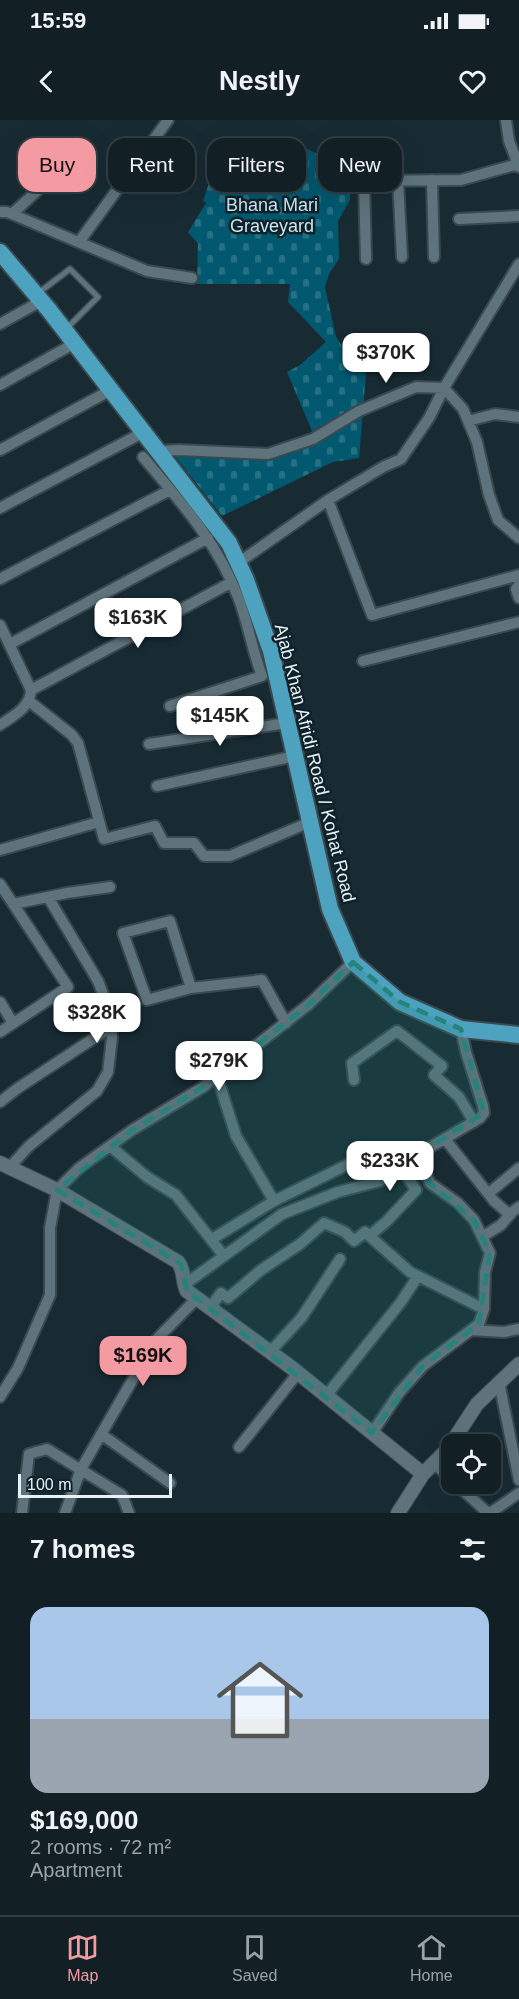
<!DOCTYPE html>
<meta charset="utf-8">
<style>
body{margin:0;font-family:Arial,sans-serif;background:#1f2d32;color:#f1f3f6;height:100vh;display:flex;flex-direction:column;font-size:22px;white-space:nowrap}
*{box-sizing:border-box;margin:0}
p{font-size:20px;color:#9ca3a7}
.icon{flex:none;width:33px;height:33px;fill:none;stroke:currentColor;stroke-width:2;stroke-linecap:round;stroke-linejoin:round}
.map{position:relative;height:1393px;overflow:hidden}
.side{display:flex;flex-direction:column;background:#122026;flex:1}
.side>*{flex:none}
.banner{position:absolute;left:18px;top:18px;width:483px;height:54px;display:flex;gap:12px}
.buttons{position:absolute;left:441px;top:1314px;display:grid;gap:12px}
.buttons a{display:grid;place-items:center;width:60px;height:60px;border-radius:12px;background:#122026;box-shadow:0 6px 24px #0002,0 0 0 2px #313e43;font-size:30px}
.scale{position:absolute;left:18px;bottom:15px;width:154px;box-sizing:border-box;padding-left:6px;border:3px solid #e7f2f7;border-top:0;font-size:16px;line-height:21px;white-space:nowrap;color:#e7f2f7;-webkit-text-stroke:4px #0f2129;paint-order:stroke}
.price{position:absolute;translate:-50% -51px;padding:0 14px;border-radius:12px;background:#fff;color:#222;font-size:20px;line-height:39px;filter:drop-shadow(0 2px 3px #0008)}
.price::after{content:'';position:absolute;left:50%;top:36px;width:18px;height:14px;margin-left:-9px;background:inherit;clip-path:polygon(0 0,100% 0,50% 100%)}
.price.selected{background:#f49aa2;color:#111}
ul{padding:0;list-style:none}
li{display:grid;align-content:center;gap:12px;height:318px;padding:0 30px}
li span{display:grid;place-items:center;height:186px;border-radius:18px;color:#555}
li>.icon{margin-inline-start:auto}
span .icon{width:108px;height:108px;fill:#fffc;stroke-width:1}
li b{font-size:26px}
h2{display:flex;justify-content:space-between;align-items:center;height:72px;padding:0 30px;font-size:26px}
.tag{padding:0 21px;border-radius:18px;background:#122026;box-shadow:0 6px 24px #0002,0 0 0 2px #313e43;font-size:21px;line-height:54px}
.tag.selected{background:#f49aa2;color:#111}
.status{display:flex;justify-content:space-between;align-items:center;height:42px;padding:0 30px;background:#122026;direction:ltr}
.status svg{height:16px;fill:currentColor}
header{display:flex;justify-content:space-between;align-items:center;height:78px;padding:0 30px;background:#122026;font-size:27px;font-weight:800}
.tabs{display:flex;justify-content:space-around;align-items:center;height:84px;border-top:2px solid #313e43;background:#122026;font-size:16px;color:#9ca3a7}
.tabs a{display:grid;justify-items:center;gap:3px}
.tabs .selected{color:#f49aa2}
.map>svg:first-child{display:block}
.cemetery{fill:url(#cemetery-stones)}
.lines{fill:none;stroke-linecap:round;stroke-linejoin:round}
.service-casing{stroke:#3a494f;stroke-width:8}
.minor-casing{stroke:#3a494f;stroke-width:14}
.tertiary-casing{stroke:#3a494f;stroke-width:16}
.primary-casing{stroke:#3a494f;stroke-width:20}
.service{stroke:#5e737b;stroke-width:5}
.minor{stroke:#5e737b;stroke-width:10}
.tertiary{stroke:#5e737b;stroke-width:14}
.primary{stroke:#4da2bf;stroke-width:16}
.marked{fill:#25827c;fill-opacity:0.2;stroke:#25827c;stroke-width:4.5;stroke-dasharray:12 8;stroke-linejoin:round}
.labels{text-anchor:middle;stroke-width:5;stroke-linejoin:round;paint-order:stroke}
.park-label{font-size:18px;fill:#cde6f1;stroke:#0f2129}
.street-label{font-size:18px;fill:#e7f2f7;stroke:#0f2129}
</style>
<div class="status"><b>15:59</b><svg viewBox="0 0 49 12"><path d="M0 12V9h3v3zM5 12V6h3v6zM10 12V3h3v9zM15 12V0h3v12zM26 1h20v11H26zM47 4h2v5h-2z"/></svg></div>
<header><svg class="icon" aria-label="back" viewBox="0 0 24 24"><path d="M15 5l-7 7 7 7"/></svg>Nestly<svg class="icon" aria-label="heart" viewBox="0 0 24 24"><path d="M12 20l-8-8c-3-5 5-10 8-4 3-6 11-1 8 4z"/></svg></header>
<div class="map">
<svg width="519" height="1393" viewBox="0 0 519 1393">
<defs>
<pattern id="cemetery-stones" width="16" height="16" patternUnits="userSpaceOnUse" patternTransform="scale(1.5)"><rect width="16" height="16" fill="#01586f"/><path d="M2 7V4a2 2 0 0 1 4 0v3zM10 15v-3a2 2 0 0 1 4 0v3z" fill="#267084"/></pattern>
</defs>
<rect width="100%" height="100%" fill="#182b33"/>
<path class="cemetery" d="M288,23L309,30L344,48L350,59V80L338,101L339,139L329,154L325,167L336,217L359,251L365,248L366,254L359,338L333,342L222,396L167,326L268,334L315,318L287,252L300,245L326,222L288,182L290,164H197L198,124L188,112L206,83L203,81L220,30L244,24Z"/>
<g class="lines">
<g class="service-casing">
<path id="service" d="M37,174L70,149L98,177L66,209"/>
</g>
<g class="minor-casing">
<path id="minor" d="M506,0L509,21L519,47
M398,60L402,137
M432,60L434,137
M0,92H7L147,151L192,158
M12,94L76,35
M459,99L519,96
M79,122L168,0
M366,139L364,61L461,60L518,44
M0,204L41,181
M0,265L75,223
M468,301L495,294L519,297
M0,330L111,270
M157,331L179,330L268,334L313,319L359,291L416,267L444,268L463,289L477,322L489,375L498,400L519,418
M143,337C179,380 218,423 238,477C248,502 252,530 262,556L170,586
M328,380L372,495L519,455
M0,388L144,312
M238,443L328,380L383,347L401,339L429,298L444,268L519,144
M0,459L170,370
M519,465L516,469L519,478
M0,505L31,570C30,588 13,596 0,605
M10,524L208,418
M363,541L519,502
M31,570L232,462
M29,581L72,615L78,623L104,719L155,706L164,723H194L204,736H230L310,702
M149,624L287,603
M157,666L295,636
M0,730L99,702
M0,764L68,867L0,912
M13,784L67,773L110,767
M191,868L147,880L123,813L170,801L191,868L262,860L286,903
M0,882L13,903
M217,956L236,1016L274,1081L369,1034
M354,960L352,943L397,911L442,946L434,955L459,977L474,1002
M0,982L18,968L111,907
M445,1019L494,1081L510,1095
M110,1026L147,1057L176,1075L224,1136
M417,1035L430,1063L458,1083L474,1100L490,1133L485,1152L484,1189
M9,1048L29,1026L97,971L108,952L112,917L109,890L98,861L48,777
M489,1073L519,1048
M369,1116L386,1102L416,1070L400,1046
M482,1117L501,1105L512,1092L519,1087
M212,1119L274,1081
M184,1165L282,1094L338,1072L380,1061L405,1042L480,998L484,993L483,986L466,932L461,909
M210,1188L221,1173L228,1178L261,1150L300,1124L324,1103L345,1112L354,1121L365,1112L410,1152L484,1189L479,1204L423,1246L399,1273L372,1313
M471,1210L504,1212L519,1209
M270,1232L302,1197L340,1139
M499,1262L519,1360
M326,1276L401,1182L418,1156
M0,1277L18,1248L50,1175V1108L57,1070L79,1048L132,1010L203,967L309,884L353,842
M101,1314L170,1363
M239,1327L298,1253
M434,1343L452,1360
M456,1364L488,1393
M22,1393L29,1334L47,1329L122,1375L129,1393
M65,1393L81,1349L155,1221L197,1178
M490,1393L519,1373"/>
</g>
<g class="tertiary-casing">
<path id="tertiary" d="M0,1043L57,1070L178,1142C185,1151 182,1162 187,1171L292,1248L423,1354
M398,1393L423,1354L447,1330L477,1284L519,1244"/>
</g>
<g class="primary-casing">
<path id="primary" d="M0,132L49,190L229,423L246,460L271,531L330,789L353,842L400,882L461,909L519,915"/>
</g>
<use href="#service" class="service"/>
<use href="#minor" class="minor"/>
<use href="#tertiary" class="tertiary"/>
<use href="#primary" class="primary"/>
</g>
<path class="marked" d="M353,842L400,882L461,909L484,993L417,1035L430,1063L474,1100L490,1133L479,1204L423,1246L372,1313L187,1171L181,1144L57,1070L132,1010L203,967L309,884Z"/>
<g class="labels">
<g class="park-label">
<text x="272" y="91">Bhana Mari<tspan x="272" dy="21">Graveyard</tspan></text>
</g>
<g class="street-label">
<text transform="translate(315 643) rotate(76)" y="6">Ajab Khan Afridi Road / Kohat Road</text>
</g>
</g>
</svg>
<div class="buttons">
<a><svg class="icon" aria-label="locate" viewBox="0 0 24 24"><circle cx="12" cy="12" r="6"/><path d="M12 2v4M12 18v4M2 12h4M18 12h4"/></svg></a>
</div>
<div class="scale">100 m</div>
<b class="price" style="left:386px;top:264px">$370K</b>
<b class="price" style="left:138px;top:529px">$163K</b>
<b class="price" style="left:220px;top:627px">$145K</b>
<b class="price" style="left:97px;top:924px">$328K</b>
<b class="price" style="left:219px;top:972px">$279K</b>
<b class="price" style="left:390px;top:1072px">$233K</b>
<b class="price selected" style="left:143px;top:1267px">$169K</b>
<div class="banner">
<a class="tag selected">Buy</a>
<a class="tag">Rent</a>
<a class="tag">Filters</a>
<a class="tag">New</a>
</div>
</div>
<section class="side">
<h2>7 homes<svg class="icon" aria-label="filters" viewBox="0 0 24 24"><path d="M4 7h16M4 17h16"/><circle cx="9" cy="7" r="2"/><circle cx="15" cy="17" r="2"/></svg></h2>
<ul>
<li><span style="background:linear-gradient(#a9c7e8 60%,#9aa5b1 0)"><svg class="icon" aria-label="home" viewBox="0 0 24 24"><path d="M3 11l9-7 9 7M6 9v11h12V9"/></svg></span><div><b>$169,000</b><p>2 rooms · 72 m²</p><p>Apartment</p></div></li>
</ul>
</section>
<nav class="tabs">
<a class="selected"><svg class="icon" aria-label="map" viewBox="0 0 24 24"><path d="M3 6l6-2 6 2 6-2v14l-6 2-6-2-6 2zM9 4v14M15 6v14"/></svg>Map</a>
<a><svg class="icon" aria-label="saved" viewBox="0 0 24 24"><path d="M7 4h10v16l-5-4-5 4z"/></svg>Saved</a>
<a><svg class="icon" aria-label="home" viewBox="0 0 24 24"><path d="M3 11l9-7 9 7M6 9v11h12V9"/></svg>Home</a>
</nav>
